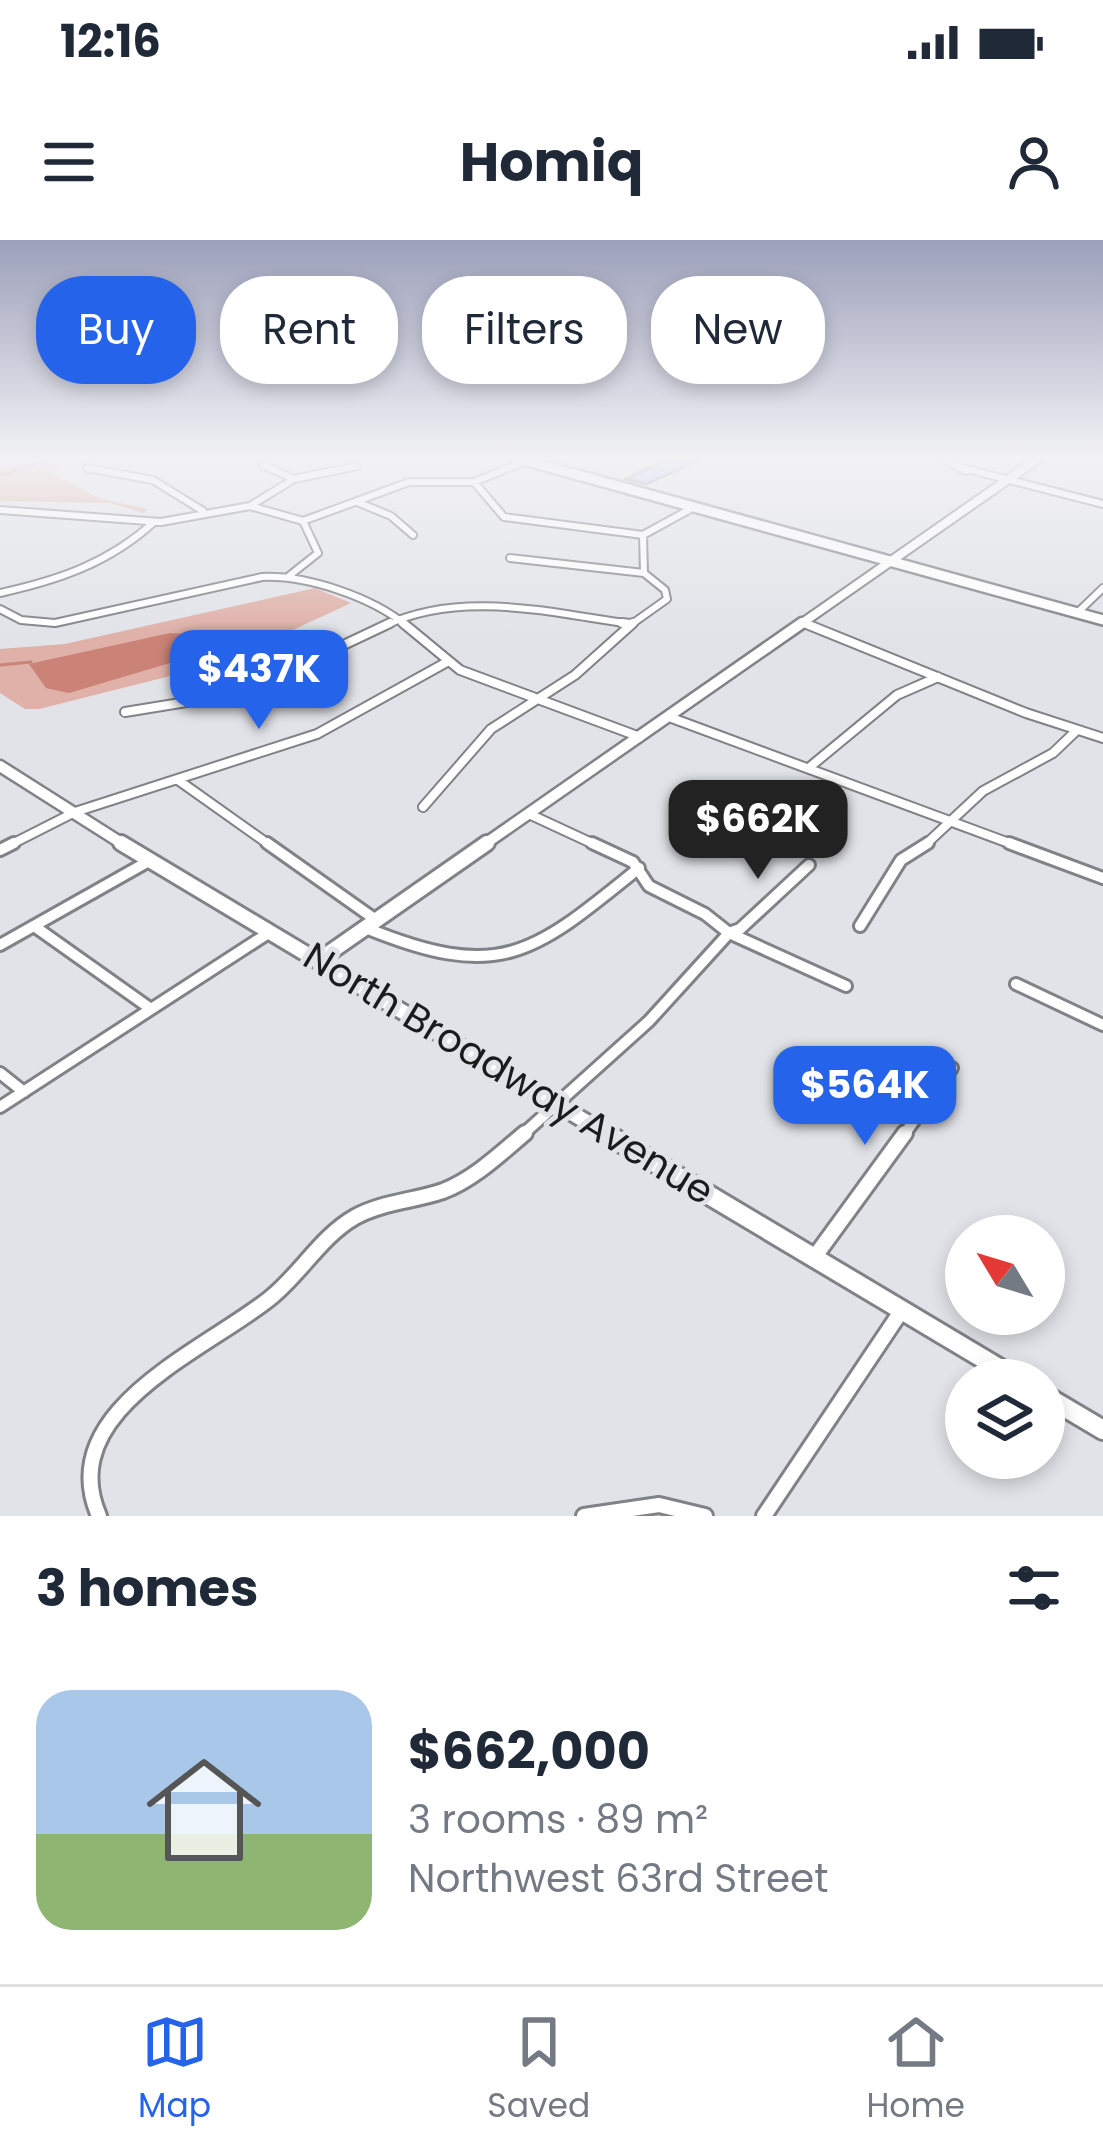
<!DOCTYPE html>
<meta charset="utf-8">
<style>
body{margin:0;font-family:Poppins,sans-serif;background:#f2f2f3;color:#1f2937;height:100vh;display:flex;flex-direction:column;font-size:45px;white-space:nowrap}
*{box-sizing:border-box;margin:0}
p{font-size:39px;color:#747a83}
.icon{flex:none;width:66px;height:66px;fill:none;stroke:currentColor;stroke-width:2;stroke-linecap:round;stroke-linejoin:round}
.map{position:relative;height:1276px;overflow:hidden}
.details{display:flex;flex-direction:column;background:#fff;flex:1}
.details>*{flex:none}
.hud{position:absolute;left:36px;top:36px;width:1032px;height:108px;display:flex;gap:24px}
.needle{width:78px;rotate:308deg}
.fabs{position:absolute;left:945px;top:975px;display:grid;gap:24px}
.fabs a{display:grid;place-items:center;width:120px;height:120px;border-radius:50%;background:#fff;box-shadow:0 6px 18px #0003;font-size:60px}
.price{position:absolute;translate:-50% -102px;padding:0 27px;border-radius:24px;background:#2563eb;color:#fff;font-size:39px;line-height:78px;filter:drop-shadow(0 3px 6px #0008)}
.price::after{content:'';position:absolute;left:50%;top:72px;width:36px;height:27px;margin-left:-18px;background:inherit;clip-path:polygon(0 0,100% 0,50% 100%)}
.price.selected{background:#222;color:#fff}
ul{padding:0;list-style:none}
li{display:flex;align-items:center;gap:36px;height:300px;padding:0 36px}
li+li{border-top:3px solid #e0e1e3}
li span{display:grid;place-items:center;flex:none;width:336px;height:240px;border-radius:36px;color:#555}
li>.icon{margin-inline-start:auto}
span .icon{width:144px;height:144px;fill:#fffc;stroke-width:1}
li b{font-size:51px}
h2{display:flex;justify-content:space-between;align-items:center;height:144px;padding:0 36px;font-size:51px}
.chip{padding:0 42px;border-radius:48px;background:#fff;box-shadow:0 6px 18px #0003;font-size:42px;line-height:108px}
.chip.selected{background:#2563eb;color:#fff}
.status{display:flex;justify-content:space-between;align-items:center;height:84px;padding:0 60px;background:#fff;direction:ltr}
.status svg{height:33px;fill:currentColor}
header{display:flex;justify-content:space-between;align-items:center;height:156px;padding:0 36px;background:#fff;font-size:54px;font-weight:700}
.menu{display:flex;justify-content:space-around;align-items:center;height:168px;border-top:3px solid #e0e1e3;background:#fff;font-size:33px;color:#747a83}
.menu a{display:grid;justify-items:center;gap:6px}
.menu .selected{color:#2563eb}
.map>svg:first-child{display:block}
.green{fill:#dfb1a8}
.water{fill:#ca8376}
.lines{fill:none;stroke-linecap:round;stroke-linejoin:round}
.stream{stroke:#ca8376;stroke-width:3}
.building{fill:#a9bdfc;stroke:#87888d;stroke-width:3}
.minor-far3-casing{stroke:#818287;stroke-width:10}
.minor-far2-casing{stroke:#818287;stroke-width:12}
.minor-far1-casing{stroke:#818287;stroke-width:16}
.minor-casing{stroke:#818287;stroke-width:20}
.tertiary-far3-casing{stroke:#818287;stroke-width:12}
.tertiary-far2-casing{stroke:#818287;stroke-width:15}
.tertiary-far1-casing{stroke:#818287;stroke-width:20}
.tertiary-casing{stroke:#818287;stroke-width:24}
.secondary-casing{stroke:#818287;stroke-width:14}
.minor-far3{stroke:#fff;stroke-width:6}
.minor-far2{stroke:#fff;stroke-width:8}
.minor-far1{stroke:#fff;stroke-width:10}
.minor{stroke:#fff;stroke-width:14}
.tertiary-far3{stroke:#fff;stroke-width:8}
.tertiary-far2{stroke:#fff;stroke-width:10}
.tertiary-far1{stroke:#fff;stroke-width:14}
.tertiary{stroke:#fff;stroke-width:18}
.secondary{stroke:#fff;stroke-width:9}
.labels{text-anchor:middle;stroke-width:10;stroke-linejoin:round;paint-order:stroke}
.near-street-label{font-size:39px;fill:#1b1b1d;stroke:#e2e3e8}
</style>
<div class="status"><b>12:16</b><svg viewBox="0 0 49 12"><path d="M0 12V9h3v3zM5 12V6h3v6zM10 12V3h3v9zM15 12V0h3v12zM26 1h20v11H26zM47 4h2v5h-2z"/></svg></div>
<header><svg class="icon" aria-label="menu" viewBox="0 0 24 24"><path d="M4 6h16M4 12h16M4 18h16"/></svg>Homiq<svg class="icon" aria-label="person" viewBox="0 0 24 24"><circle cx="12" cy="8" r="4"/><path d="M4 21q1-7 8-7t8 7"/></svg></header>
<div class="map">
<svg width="1103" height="1276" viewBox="0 0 1103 1276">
<rect width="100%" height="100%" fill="#e2e3e8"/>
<path class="green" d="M16,217H117L66,224L52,233L98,258L148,269L143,273L110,263L0,261V225Z
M315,348L351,363L222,423L39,469H25L0,453V409L65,404Z"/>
<path class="water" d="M170,393L186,394L201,409L187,418L69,453L46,448L29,424Z"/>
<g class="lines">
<path class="stream" d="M0,236L55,217
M0,425L31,422"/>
</g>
<path class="building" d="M672,217H707L646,244L626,239Z"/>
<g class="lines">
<g class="minor-far3-casing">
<path id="minor-far3" d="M938,217L966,231
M263,225L294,239
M87,228L153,240L203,271
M963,228L1103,264
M474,242L504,277L643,295
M357,262L391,276L413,295
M250,266L303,281
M0,270L161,282L250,266L294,239L357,226
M303,281L409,242H474L526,221
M510,318L644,333
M644,333L643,295L694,267
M289,336L318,313L303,281
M0,353C59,340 109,323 154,282
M0,369L21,380L55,383L262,337C307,335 372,357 407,386
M1077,373L1103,348
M804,383L812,386
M384,386C461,349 550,373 631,384
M629,386L667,359L665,350L644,333"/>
</g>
<g class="minor-far2-casing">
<path id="minor-far2" d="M403,383L460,430L640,497
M622,383L631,384
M804,383L1026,473L1103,498
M125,472L242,453L390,383
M669,477L1017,606
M811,526L897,455L938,437
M178,540L271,606
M423,567L491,489L575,435L633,383
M529,574L598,606
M8,606L75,572L317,494L447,422
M924,606L983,551L1053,513L1076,491"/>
</g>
<g class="minor-far1-casing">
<path id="minor-far1" d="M267,603L376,680
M592,603L633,622L649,646L705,674L729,693L846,746
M1009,603L1103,638
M0,610L14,603
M34,686L151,769
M860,686L901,620L928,603
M366,688C501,743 533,714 639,628
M0,705L149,621
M1016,744L1103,785
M0,833L24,852
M0,867L270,692
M521,896L649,781L729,693L740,689L809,625
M903,896L952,828"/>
</g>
<g class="minor-casing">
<path id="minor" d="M816,1015L905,893
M99,1276C53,1171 204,1111 269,1059C300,1035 320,997 355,977C382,962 414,961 443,951C474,939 500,914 525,893
M584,1276L659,1265L705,1276
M764,1276L902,1070"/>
</g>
<g class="tertiary-far3-casing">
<path id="tertiary-far3" d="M798,386L1040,217"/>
</g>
<g class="tertiary-far2-casing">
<path id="tertiary-far2" d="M0,526L126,606
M482,606L802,383"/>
</g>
<g class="tertiary-far1-casing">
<path id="tertiary-far1" d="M121,603L610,896
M319,720L487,603"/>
</g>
<g class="tertiary-casing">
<path id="tertiary" d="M605,893L1019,1140
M1044,1155L1103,1190"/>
</g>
<g class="secondary-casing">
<path id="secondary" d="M513,217L1103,380"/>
</g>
<use href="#minor-far3" class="minor-far3"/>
<use href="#minor-far2" class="minor-far2"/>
<use href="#minor-far1" class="minor-far1"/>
<use href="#minor" class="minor"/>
<use href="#tertiary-far3" class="tertiary-far3"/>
<use href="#tertiary-far2" class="tertiary-far2"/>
<use href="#tertiary-far1" class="tertiary-far1"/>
<use href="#tertiary" class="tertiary"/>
<use href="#secondary" class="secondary"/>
</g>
<linearGradient id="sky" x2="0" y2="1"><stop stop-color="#9ca0ba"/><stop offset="0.55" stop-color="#f2f2f5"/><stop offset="1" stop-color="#f2f2f5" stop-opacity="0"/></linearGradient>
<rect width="1103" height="396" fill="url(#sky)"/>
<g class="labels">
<g class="near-street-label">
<text transform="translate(509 833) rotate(31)" y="14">North Broadway Avenue</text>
</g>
</g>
</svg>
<div class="fabs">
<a><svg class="needle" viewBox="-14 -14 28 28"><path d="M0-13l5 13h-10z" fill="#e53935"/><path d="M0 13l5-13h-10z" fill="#747a83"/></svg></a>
<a><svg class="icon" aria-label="layers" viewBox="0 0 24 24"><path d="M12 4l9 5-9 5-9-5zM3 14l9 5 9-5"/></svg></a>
</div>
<b class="price" style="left:259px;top:492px">$437K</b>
<b class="price selected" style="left:758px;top:642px">$662K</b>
<b class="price" style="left:865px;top:908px">$564K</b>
<div class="hud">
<a class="chip selected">Buy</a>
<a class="chip">Rent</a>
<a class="chip">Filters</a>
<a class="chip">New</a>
</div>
</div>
<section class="details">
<h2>3 homes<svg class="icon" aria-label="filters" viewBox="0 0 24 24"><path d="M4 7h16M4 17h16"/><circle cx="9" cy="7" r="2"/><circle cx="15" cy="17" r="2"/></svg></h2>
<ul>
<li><span style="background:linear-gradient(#a9c7e8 60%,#8fb573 0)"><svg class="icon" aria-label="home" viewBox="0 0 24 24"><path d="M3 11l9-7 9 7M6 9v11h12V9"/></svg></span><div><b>$662,000</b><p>3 rooms · 89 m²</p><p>Northwest 63rd Street</p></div></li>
</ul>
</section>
<nav class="menu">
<a class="selected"><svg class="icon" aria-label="map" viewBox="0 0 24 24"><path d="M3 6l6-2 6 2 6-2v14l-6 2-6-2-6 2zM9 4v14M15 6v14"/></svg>Map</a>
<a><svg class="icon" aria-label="saved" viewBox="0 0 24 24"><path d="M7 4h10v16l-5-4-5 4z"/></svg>Saved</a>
<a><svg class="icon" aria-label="home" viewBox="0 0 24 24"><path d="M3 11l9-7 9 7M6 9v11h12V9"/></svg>Home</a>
</nav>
